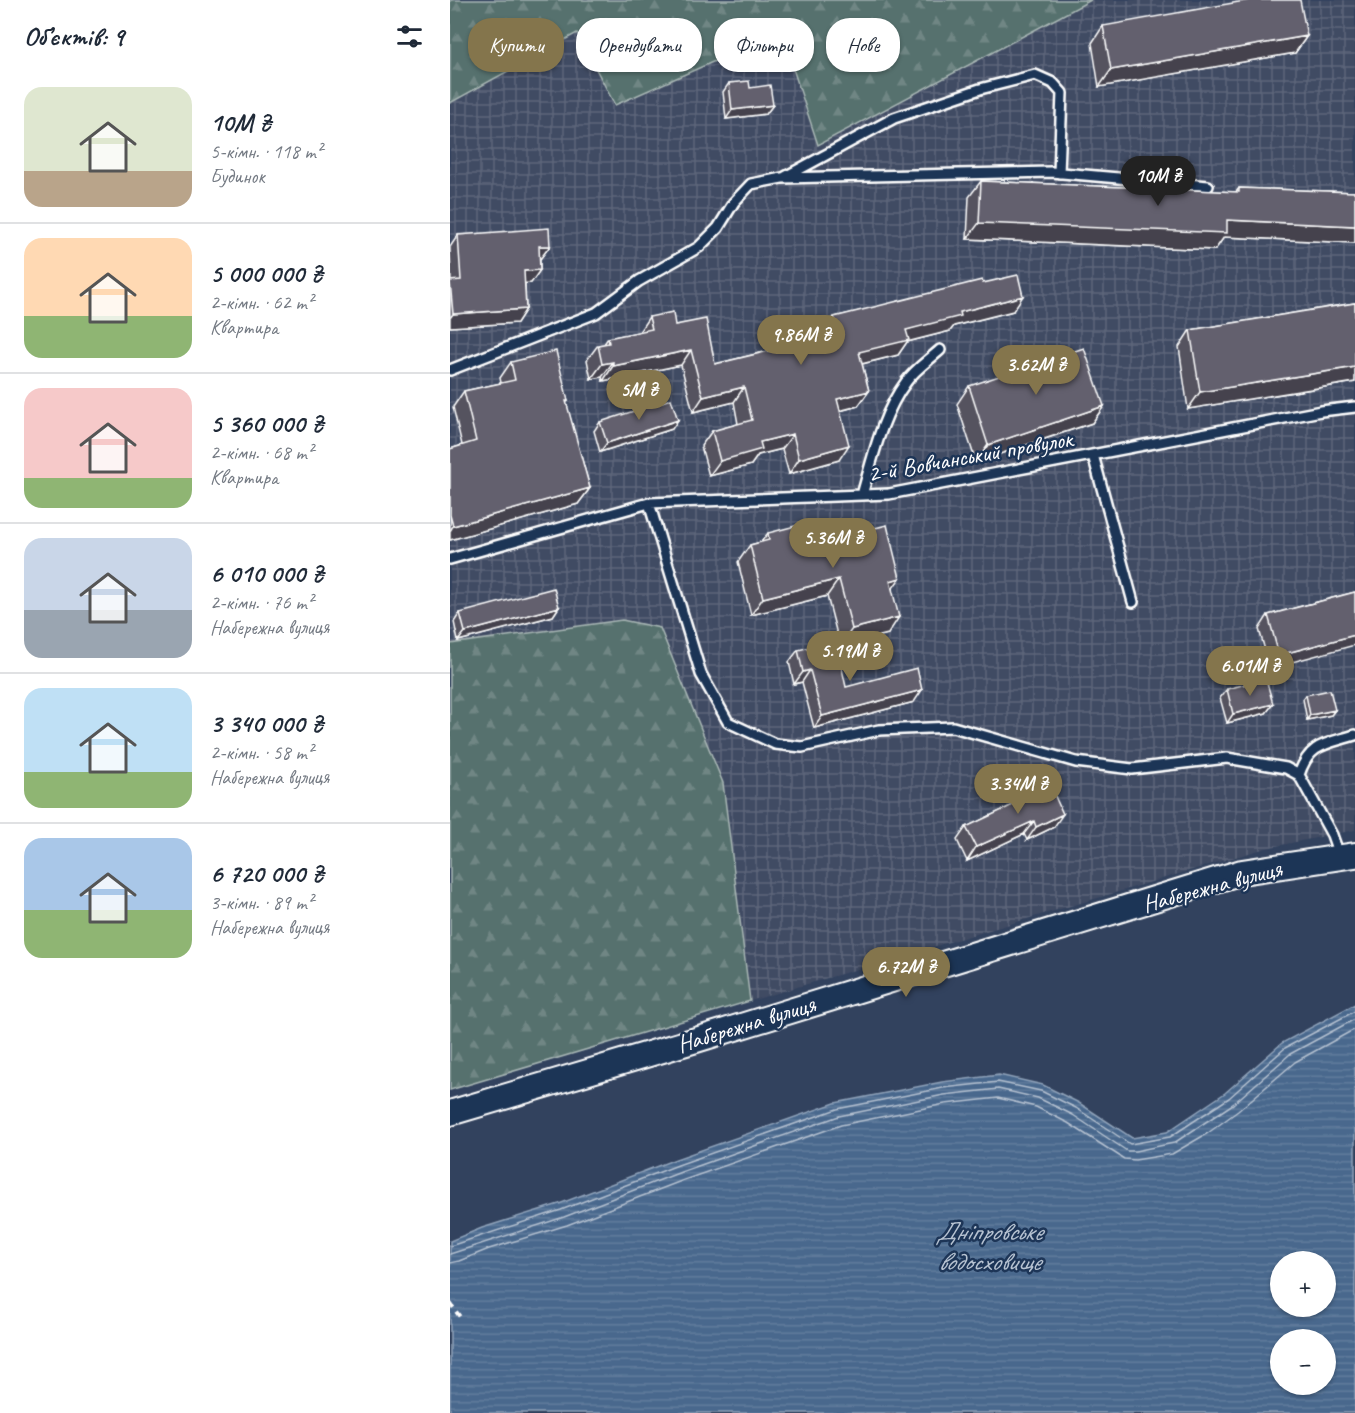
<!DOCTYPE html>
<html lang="uk">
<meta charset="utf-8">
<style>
body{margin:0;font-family:Caveat,sans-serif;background:#f6f6f7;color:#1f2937;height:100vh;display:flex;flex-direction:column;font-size:22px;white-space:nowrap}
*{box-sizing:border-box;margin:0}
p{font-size:20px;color:#747a83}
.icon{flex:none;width:33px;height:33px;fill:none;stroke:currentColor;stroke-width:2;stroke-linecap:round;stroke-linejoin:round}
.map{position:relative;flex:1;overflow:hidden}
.side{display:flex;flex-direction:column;background:#fff;width:450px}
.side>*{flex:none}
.hud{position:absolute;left:18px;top:18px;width:570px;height:54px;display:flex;gap:12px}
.controls{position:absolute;left:820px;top:1251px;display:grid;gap:12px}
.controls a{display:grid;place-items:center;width:66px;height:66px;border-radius:50%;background:#fff;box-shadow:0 2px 4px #0004;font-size:30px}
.price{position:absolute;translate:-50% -51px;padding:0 14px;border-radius:21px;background:#84754c;color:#fff;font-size:20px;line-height:39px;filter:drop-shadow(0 2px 3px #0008)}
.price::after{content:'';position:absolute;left:50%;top:36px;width:18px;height:14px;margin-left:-9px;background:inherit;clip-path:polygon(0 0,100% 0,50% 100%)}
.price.active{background:#222;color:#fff}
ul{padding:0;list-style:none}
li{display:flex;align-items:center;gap:18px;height:150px;padding:0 24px}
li+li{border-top:2px solid #e0e1e3}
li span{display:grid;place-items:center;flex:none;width:168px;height:120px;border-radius:18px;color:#555}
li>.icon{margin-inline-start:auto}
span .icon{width:72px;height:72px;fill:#fffc;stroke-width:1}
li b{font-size:26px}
h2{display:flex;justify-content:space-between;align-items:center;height:72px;padding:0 24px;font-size:26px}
.chip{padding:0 21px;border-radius:24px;background:#fff;box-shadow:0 2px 4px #0004;font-size:21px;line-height:54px}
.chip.active{background:#84754c;color:#fff}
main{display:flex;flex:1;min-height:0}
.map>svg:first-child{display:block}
.industrial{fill:url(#industrial-grid)}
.forest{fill:url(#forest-firs);stroke:#aab8b6;stroke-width:1.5}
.water{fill:url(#water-rules);stroke:#91a4bb;stroke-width:1.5;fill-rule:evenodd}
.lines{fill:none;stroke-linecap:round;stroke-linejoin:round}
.shore{stroke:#b6c2d1;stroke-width:1.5}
.service-casing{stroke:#fff;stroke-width:14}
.tertiary-casing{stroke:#fff;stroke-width:28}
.path{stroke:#fff;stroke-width:4;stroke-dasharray:6 4.5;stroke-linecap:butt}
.service{stroke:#1d3557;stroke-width:9}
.tertiary{stroke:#1d3557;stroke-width:24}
.wall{fill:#55535f;stroke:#fff;stroke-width:1.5}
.shaded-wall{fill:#45434d;stroke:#fff;stroke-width:1.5}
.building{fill:#63606e;stroke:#fff;stroke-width:1.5}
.labels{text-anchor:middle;stroke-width:5;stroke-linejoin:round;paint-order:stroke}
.street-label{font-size:24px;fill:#fff;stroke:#1d3557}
.water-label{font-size:26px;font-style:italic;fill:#b6c2d1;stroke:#1d3557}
</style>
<main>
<section class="side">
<h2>Об’єктів: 9<svg class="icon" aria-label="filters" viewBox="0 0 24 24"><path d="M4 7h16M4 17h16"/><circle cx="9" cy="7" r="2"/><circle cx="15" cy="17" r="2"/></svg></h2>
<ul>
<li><span style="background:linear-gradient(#dfe7d0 70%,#b9a48a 0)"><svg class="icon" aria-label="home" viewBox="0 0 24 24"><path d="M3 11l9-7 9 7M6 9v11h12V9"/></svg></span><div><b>10M ₴</b><p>5-кімн. · 118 m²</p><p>Будинок</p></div></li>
<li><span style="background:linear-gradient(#ffd9b3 65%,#8fb573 0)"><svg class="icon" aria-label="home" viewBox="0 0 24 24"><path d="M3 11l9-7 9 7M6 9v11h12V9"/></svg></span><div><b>5 000 000 ₴</b><p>2-кімн. · 62 m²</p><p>Квартира</p></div></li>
<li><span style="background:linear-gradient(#f6c9c9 75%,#8fb573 0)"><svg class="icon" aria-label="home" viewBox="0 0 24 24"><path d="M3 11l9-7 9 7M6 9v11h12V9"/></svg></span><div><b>5 360 000 ₴</b><p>2-кімн. · 68 m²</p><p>Квартира</p></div></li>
<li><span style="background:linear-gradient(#c9d6e8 60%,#9aa5b1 0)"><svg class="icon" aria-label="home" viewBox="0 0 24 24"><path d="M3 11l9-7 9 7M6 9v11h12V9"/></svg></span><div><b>6 010 000 ₴</b><p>2-кімн. · 76 m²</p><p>Набережна вулиця</p></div></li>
<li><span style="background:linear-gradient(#bfe0f5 70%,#8fb573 0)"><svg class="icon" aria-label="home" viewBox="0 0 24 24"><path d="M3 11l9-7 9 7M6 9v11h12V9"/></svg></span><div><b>3 340 000 ₴</b><p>2-кімн. · 58 m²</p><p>Набережна вулиця</p></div></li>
<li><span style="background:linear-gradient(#a9c7e8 60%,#8fb573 0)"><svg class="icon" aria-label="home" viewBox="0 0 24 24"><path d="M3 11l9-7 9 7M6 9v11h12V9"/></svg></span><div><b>6 720 000 ₴</b><p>3-кімн. · 89 m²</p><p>Набережна вулиця</p></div></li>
</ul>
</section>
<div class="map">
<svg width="905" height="1413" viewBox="0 0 905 1413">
<defs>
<pattern id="industrial-grid" width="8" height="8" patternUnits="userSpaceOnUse" patternTransform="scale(1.5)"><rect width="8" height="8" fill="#414b63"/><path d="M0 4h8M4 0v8" fill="none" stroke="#5e667a"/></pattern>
<pattern id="forest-firs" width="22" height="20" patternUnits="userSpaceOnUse" patternTransform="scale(1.5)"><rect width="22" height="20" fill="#56716e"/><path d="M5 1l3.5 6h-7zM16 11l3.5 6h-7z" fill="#6f8684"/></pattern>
<pattern id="water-rules" width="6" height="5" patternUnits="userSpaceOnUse" patternTransform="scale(1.5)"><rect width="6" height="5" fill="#48678d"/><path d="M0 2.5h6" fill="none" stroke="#637e9e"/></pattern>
</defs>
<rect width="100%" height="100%" fill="#32425e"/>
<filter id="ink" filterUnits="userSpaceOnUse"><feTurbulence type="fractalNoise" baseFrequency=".0167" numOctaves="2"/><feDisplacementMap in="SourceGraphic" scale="12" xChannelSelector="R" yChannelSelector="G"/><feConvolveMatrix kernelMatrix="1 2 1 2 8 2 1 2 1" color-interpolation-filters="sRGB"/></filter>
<g filter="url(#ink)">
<path class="industrial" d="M636,0H905V830L816,848L6,1088L0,684V103L128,33L165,105L331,32L368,144Z"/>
<path class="forest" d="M0,0H641L368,145L331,32L165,105L127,33L0,103Z
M172,620L210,628L273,783L300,1001L0,1090V644Z"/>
<path class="water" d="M905,1004V1413H0V1241L32,1228L109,1204L226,1159L385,1103L492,1082L549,1075L593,1085L629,1103L682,1138L717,1132L775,1093L832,1043ZM831,1262H876V1306H831ZM831,1340H876V1384H831Z"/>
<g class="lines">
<path class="shore" d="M0,1246L111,1210L228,1165L387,1109L493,1088L548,1082L591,1091L626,1108L680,1144L720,1137L779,1098L835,1048L905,1011
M0,1254L114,1217L231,1172L389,1116L494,1095L548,1089L588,1098L623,1115L677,1151H685L724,1143L783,1104L840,1054L905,1019
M0,1263L9,1261L39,1249L117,1225L234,1180L391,1125L495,1104L548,1098L586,1107L618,1123L674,1159L685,1160L722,1154L758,1133L788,1111L845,1062L905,1029"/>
<g class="service-casing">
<path id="service" d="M335,177L444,118L530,89L585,75L603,83L612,93L609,173
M0,370L146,313L189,281L249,247L268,228L284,202L301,184L332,178L601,172L758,186
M643,455L683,602
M412,495C423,457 432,414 456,382C464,370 479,360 490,350
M199,503L251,674L278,722L325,744L352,747L429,730L503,727L626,762L682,769L777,758L836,768L849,775L882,835L889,855
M0,559L199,503L439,494L871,411L905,407
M849,775C859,743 877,744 905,735"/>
</g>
<g class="tertiary-casing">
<path id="tertiary" d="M0,1113L246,1040L792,872L905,855"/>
</g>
<path class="path" d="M0,1303L10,1317"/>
<use href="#service" class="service"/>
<use href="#tertiary" class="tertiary"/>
</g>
<path class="wall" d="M653,26L857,36L845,53L649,87L642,43Z
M279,83L300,88L323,105L316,114L276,119L273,92Z
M531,181L786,192L789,188L905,192V243L774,237L765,250L517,239L519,197Z
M8,235L100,246L90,259V270L81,283H75L76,309L67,323L0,327V281L1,280L0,247Z
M533,283L563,311L504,326L500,331L457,342L448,355L412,364L419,391L408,406L390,411L389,460L339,474L332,449L308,455L301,465L259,476L251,446L262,431L288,424L284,402L243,412L231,365L153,381L152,377L141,379L137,360L148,345L154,344L158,338L189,332L199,317L225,325L265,364L375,337L374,332L384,317Z
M905,303V382L738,409L729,347L740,330Z
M61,362L118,401L116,403L140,488L128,504L0,540V449L12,445L3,407L14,391L51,383L50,378Z
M519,386L654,406L642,423L526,462L507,404Z
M150,422L222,429L150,452L144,431Z
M318,533L366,543L442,589L438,634L390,646L377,596L301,615L288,562L300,545L311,542Z
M905,592L820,668L809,629L818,615Z
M109,607L103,616L8,641L4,622L10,613Z
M348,650L396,687L464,702L364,728L352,682L344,684L339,662Z
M777,689L823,704L816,713L777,723L770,698Z
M856,695L885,710L881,715L857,720L853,699Z
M571,794L604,827L577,840L574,834L517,861L507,840L516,827L563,805Z"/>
<path class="shaded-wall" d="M857,36L845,53L649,87L661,70Z
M323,105L316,114L276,119L282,110Z
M777,220L905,226V243L774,237L765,250L517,239L529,223Z
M89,246H100L90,259H79Z
M90,270L81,283L65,284L74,271Z
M573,296L563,311L504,326L500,331L457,342L448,355L399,367L409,352L456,330L510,312Z
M76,309L67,323L0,327V318L3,314Z
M241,350L231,365L153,381L163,366Z
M163,362L152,377L141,379L152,364Z
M905,367V382L738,409L750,392Z
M294,387L284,402L243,412L253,397Z
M419,391L408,406L377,414L387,399Z
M654,406L642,423L526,462L538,445Z
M228,420L222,429L150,452L157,443Z
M343,434L332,449L308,455L301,465L259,476L270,461L310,442Z
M399,445L389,460L339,474L349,459Z
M140,488L128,504L0,540V531L3,526Z
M450,578L438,595L440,581Z
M389,579L377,596L301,615L313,598Z
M109,607L103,616L8,641L15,632Z
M449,617L438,634L390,646L402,629Z
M905,635V645L820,668L829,655Z
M360,670L352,682L344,684L353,672Z
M472,690L464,702L364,728L372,716Z
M823,704L816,713L777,723L783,714Z
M885,710L881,715L857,720L860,715Z
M613,814L604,827L577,840L586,827Z
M584,821L574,834L517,861L526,847Z"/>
<path class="building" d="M800,0H850L857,36L661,70L653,26Z
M299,81L300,88L320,85L323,105L282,110L279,83Z
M531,181L789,192V188L905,192V226L777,220V233L529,223Z
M99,228L100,246H89L90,270L74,271L76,309L3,314L0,281L11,280L8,235Z
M568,275L573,296L510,312L511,316L456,330L459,340L409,352L419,391L387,399L399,445L349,459L343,434L310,442L312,449L270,461L262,431L302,420L294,387L253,397L241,350L163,366V362L152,364L148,345L159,343L158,338L202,329L199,317L223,312L225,325L256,319L265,364L389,334L384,317L532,280L533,283Z
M905,303V367L750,392L740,330Z
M634,348L654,406L538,445L519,386Z
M106,351L118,401H116L140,488L3,526L0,515V449L26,441L14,391L65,380L61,362Z
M221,399L228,420L157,443L150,422Z
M361,522L366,543L437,525L450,578L440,581L449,617L402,629L389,579L313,598L300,545L319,540L318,533Z
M104,588L109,607L15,632L10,613Z
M905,592V635L829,655L818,615Z
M386,641L396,687L467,668L472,690L372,716L360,670L353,672L348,650Z
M816,679L823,704L783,714L777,689Z
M880,690L885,710L860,715L856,695Z
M598,781L613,814L586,827L584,821L526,847L516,827L574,800L571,794Z"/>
</g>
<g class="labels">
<g class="street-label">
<text transform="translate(520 456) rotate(-10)" y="8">2-й Вовчанський провулок</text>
<text transform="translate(762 886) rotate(-15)" y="8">Набережна вулиця</text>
<text transform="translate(296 1024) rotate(-17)" y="8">Набережна вулиця</text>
</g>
<g class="water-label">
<text x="539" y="1240">Дніпровське<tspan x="539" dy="30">водосховище</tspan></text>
</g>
</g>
</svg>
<div class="controls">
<a>+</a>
<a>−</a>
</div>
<b class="price active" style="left:708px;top:207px">10M ₴</b>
<b class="price" style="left:351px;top:366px">9.86M ₴</b>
<b class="price" style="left:586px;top:396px">3.62M ₴</b>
<b class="price" style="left:189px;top:421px">5M ₴</b>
<b class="price" style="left:383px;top:569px">5.36M ₴</b>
<b class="price" style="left:400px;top:682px">5.19M ₴</b>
<b class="price" style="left:800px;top:697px">6.01M ₴</b>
<b class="price" style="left:568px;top:815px">3.34M ₴</b>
<b class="price" style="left:456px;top:998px">6.72M ₴</b>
<div class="hud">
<a class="chip active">Купити</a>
<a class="chip">Орендувати</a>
<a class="chip">Фільтри</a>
<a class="chip">Нове</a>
</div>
</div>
</main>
